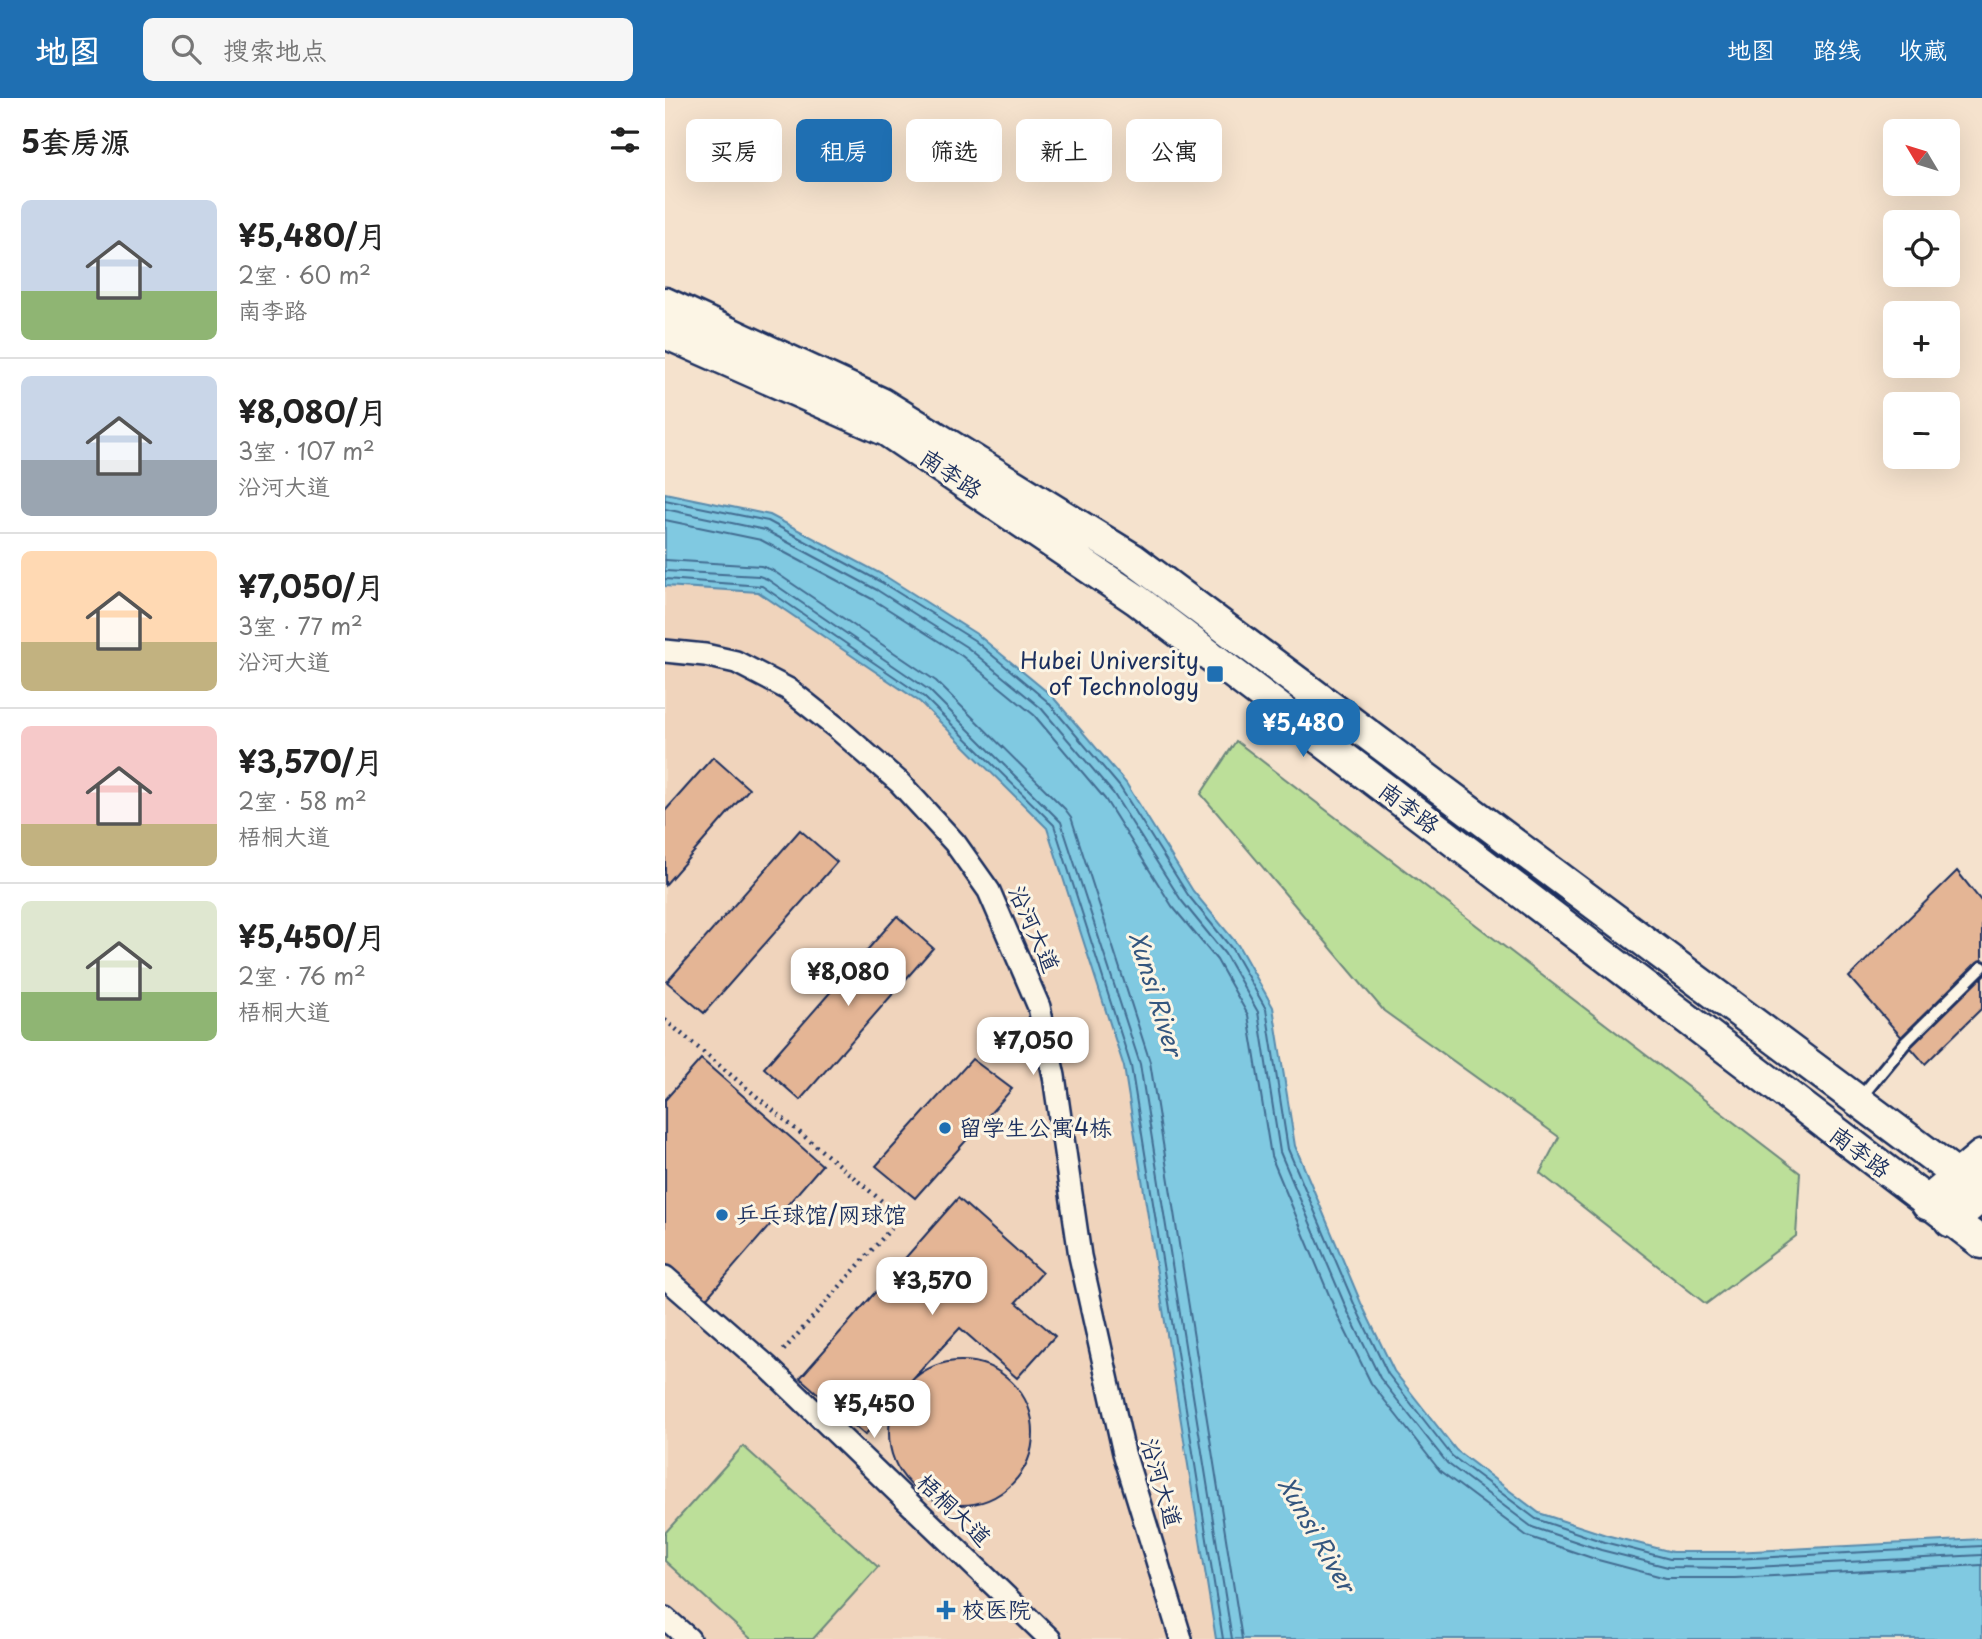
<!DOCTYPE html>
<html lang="zh">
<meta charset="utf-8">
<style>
body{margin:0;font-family:"Playpen Sans","LXGW WenKai TC",sans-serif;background:#f6f6f6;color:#222;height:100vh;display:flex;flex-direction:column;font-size:26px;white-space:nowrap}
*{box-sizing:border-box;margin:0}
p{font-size:23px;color:#767676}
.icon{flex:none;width:38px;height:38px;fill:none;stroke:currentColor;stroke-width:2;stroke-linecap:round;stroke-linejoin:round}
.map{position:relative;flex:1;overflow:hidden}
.sheet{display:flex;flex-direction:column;background:#fff;width:665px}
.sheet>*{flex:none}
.top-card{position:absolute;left:21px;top:21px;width:665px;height:63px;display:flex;gap:14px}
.needle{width:46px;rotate:308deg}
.buttons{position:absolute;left:1218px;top:21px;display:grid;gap:14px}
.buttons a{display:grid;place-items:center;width:77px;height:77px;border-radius:10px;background:#fff;box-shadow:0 7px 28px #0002;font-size:35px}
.price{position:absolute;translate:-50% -60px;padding:0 16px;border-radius:14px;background:#fff;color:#222;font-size:23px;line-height:46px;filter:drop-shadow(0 2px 4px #0008)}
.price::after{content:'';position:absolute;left:50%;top:42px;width:21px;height:16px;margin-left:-10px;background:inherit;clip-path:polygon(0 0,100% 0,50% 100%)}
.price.current{background:#1f6fb2;color:#fff}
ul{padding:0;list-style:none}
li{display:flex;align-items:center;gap:21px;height:175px;padding:0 21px}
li+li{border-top:2px solid #e0e0e0}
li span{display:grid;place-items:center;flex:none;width:196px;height:140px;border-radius:10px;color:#555}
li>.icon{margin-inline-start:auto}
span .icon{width:84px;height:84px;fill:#fffc;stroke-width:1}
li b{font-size:30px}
h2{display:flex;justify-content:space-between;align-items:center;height:84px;padding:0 21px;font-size:30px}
.tag{padding:0 24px;border-radius:10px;background:#fff;box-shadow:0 7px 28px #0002;font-size:24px;line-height:63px}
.tag.current{background:#1f6fb2;color:#fff}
header{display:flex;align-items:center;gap:42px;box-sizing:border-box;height:98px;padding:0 35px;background:#1f6fb2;color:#fff}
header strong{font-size:33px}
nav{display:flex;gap:38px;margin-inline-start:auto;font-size:24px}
.search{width:490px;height:63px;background:#f6f6f6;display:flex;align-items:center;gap:18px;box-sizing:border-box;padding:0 24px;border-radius:10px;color:#767676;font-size:26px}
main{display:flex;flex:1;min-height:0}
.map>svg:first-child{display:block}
.built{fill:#f0d4bc}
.green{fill:#bcdf99;stroke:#6c877c;stroke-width:2}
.water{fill:#80c9e1;stroke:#588bad;stroke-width:2}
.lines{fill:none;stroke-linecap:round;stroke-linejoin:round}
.shore{stroke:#436d92;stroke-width:2}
.building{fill:#e4b595;stroke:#1b2f5e;stroke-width:2}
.lane-casing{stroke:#1b2f5e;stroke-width:16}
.street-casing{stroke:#1b2f5e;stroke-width:26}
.secondary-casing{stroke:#1b2f5e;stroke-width:35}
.primary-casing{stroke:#1b2f5e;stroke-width:38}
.path{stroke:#1b2f5e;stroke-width:4.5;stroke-dasharray:2 5;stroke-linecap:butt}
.lane{stroke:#fcf5e5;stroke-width:10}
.street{stroke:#fcf5e5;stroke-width:21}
.secondary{stroke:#fcf5e5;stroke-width:30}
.primary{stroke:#fcf5e5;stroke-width:33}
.poi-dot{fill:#1f6fb2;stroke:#fcf5e5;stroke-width:2.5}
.labels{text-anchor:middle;stroke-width:6;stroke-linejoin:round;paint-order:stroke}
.street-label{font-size:23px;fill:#1b2f5e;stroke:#fcf5e5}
.poi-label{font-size:23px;fill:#1b2f5e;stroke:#fcf5e5;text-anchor:start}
.water-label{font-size:24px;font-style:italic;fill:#34567f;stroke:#fcf5e5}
</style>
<header>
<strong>地图</strong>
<div class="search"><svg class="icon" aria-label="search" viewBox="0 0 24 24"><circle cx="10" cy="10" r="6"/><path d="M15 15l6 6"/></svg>搜索地点</div>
<nav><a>地图</a><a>路线</a><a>收藏</a></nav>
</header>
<main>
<section class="sheet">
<h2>5套房源<svg class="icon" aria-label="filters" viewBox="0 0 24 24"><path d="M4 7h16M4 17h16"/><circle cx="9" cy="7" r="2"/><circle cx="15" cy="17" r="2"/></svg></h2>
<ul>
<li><span style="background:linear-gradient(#c9d6e8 65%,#8fb573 0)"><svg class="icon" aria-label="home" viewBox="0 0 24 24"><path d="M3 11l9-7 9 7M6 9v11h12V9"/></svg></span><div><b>¥5,480/月</b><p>2室 · 60 m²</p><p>南李路</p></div></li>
<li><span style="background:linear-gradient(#c9d6e8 60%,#9aa5b1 0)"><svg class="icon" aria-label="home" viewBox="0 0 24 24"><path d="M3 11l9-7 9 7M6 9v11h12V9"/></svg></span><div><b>¥8,080/月</b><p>3室 · 107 m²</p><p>沿河大道</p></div></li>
<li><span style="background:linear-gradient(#ffd9b3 65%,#c2b280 0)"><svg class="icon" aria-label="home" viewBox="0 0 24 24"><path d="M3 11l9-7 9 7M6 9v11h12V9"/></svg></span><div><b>¥7,050/月</b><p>3室 · 77 m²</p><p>沿河大道</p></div></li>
<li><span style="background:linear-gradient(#f6c9c9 70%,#c2b280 0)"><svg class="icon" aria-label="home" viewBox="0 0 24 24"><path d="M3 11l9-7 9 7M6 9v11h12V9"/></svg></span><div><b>¥3,570/月</b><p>2室 · 58 m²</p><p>梧桐大道</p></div></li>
<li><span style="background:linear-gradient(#dfe7d0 65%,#8fb573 0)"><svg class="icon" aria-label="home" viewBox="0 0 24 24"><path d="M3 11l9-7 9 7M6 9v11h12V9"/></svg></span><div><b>¥5,450/月</b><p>2室 · 76 m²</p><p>梧桐大道</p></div></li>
</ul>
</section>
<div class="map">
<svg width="1317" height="1541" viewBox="0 0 1317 1541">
<rect width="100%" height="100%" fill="#f5e2cd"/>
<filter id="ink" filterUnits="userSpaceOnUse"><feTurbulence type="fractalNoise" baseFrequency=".0143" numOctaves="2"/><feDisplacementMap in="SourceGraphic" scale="14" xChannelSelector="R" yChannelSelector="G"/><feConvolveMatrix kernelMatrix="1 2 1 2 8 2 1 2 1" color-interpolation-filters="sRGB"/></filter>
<g filter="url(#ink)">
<path class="built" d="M0,488L93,494L255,604L382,730L459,969L551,1541H0Z"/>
<path class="green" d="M571,643L1135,1075L1131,1138L1041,1206L875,1075L894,1039L719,913L536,696Z
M78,1348L213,1469L148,1541H86L0,1463V1435Z"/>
<path class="water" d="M0,395L105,417L220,478L313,537L387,598L461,685L528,793L573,847L608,909L630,1048L696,1205L729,1273L791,1352L874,1415L941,1437L1007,1454H1068L1317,1441V1541H551L459,969L382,730L255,604L93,494L0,488Z"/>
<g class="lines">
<path class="shore" d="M0,402L103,423L216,484L309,542L382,603L455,689L523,797L567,851L601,911L623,1051L690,1208L723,1276L787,1358L871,1421L939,1444L1005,1461H1069L1317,1448
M0,411L100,432L212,492L303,550L376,610L448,695L516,802L560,856L593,914L615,1054L682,1212L715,1280L782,1365L867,1429L936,1452L1003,1469L1069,1470L1317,1457
M0,422L96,442L207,501L297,558L369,617L440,701L507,808L552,862L583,917L606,1058L672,1216L706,1285L775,1373L862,1438L933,1462L1001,1480H1070L1317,1467
M0,462L96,468L107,472L271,583L400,711L406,719L485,964L577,1541
M0,473L94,478L102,481L264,592L396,724L475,966L567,1541
M0,481L97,488L259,599L389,727L466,968L558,1541"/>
</g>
<path class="building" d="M48,659L84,691L0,787V713Z
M135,732L172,764L39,915L2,884Z
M1292,773L1317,804V910L1260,966L1184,879Z
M232,818L268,850L135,1002L99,970Z
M36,961L157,1067L40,1202L0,1167V1002Z
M307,961L347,991L250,1100L211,1068Z
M293,1100L377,1175L351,1204L390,1238L352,1280L295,1230L242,1287L200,1337L135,1280Z
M224 1335a72 72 0 1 1 144 0a72 72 0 1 1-144 0Z"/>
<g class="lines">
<g class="lane-casing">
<path id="lane" d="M1191,1001L1200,994L1241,944L1317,869"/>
</g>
<g class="street-casing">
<path id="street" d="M0,553L40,557L71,564L123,591L172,630L234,684L290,745L324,793L374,909L389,978L415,1158L459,1355L516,1541
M0,1179L103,1269L385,1541
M0,1520L24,1541"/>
</g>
<g class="secondary-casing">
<path id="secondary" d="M0,205L216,305L468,461L1311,1091
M0,235L222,333L472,502L1317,1145"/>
</g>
<g class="primary-casing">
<path id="primary" d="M1263,1105L1317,1059
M1286,1122L1317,1096"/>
</g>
<path class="path" d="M0,922L236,1119L118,1253"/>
<use href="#lane" class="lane"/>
<use href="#street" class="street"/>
<use href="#secondary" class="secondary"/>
<use href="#primary" class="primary"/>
</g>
</g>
<g class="poi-dot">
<rect x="541" y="567" width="18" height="18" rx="3.5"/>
<circle cx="280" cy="1030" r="7"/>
<circle cx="57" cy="1117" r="7"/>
<path d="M277.5 1501.5h7v7h7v7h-7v7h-7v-7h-7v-7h7z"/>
</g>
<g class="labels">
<g class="street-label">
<text transform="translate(286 376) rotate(34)" y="8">南李路</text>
<text transform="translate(744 710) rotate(37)" y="8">南李路</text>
<text transform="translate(369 831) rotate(66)" y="8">沿河大道</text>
<text transform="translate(1195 1054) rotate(37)" y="8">南李路</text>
<text transform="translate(496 1385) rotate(74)" y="8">沿河大道</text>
<text transform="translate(289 1412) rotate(44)" y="8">梧桐大道</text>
</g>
<g class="poi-label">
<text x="534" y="571" text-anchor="end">Hubei University<tspan x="534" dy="26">of Technology</tspan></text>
<text x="294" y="1038">留学生公寓4栋</text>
<text x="71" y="1125">乒乓球馆/网球馆</text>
<text x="297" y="1520">校医院</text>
</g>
<g class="water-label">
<text transform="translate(490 896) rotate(73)" y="8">Xunsi River</text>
<text transform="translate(651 1437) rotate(60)" y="8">Xunsi River</text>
</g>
</g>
</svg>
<div class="buttons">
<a><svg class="needle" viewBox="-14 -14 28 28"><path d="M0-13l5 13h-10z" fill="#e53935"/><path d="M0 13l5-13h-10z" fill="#767676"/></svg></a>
<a><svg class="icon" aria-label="locate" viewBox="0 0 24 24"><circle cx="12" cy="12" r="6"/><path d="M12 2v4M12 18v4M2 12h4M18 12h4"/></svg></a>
<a>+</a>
<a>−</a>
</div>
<b class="price current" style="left:638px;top:661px">¥5,480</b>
<b class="price" style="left:183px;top:910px">¥8,080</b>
<b class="price" style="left:368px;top:979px">¥7,050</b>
<b class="price" style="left:267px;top:1219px">¥3,570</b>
<b class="price" style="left:209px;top:1342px">¥5,450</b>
<div class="top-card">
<a class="tag">买房</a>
<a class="tag current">租房</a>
<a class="tag">筛选</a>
<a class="tag">新上</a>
<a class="tag">公寓</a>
</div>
</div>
</main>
